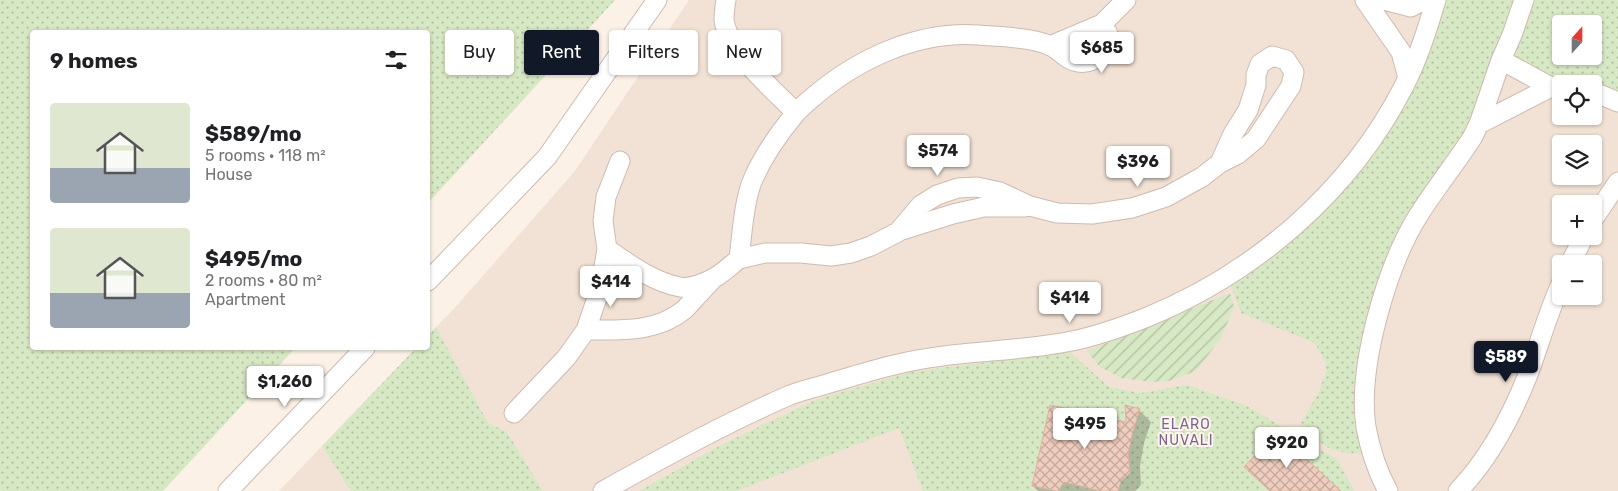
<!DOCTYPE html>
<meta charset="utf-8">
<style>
body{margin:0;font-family:Rubik,sans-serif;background:#f6f6f6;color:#202124;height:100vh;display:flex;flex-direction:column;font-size:19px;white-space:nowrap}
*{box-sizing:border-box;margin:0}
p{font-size:16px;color:#757577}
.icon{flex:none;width:28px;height:28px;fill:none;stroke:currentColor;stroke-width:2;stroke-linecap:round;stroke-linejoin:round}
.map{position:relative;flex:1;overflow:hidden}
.panel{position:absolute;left:30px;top:30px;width:400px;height:320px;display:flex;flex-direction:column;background:#fff;border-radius:5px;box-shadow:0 1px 4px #0004}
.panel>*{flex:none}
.hud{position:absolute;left:445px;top:30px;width:475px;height:45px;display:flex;gap:10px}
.needle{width:32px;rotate:21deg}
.buttons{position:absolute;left:1552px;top:15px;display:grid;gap:10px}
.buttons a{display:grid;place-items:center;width:50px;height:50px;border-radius:5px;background:#fff;box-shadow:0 1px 4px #0004;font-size:25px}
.price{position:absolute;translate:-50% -42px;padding:0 11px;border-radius:5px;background:#fff;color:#222;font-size:16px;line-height:32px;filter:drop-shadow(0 1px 2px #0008)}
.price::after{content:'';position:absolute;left:50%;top:30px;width:15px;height:11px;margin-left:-8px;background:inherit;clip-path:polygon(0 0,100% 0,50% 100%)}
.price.current{background:#111827;color:#fff}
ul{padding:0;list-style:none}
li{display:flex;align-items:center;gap:15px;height:125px;padding:0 20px}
li span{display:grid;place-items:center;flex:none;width:140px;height:100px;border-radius:5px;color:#555}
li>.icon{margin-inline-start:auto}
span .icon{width:60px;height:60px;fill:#fffc;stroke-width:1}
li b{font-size:21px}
h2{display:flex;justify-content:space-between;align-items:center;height:60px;padding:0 20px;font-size:21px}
.pill{padding:0 18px;border-radius:5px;background:#fff;box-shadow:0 1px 4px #0004;font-size:18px;line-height:45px}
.pill.current{background:#111827;color:#fff}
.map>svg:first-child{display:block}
.residential{fill:#f2e2d5;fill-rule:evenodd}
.grass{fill:url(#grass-dots);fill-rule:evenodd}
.garden{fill:url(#garden-furrows)}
.shadow{fill:#0003}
.building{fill:url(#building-cross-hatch);stroke:#e1b2a0}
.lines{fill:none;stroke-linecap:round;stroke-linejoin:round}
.minor-casing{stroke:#cfbab0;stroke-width:21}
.minor{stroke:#fff;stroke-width:19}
.labels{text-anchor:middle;stroke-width:4;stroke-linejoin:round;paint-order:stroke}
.neighbourhood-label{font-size:14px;letter-spacing:1px;fill:#7c648f;stroke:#fef5ec}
</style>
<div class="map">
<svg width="1618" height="491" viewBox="0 0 1618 491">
<defs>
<pattern id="grass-dots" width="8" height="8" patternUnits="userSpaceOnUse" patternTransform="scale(1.25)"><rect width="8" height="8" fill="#d7e8c5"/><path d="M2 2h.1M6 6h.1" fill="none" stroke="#b3bfa2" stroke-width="1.8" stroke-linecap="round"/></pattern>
<pattern id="garden-furrows" width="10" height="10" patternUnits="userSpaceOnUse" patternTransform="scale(1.25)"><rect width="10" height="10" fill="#d7e8c5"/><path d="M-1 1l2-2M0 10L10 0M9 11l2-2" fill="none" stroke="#b3bfa2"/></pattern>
<pattern id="building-cross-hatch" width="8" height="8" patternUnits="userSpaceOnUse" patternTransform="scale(1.25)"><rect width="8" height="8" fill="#efcdbf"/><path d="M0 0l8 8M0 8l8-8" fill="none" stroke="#c6a99d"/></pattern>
</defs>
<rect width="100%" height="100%" fill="#fbf1e6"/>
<path class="residential" d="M689,0H1618V491H279L416,348H428V336L459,303L575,171ZM1561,24H1594V56H1561ZM1561,84H1594V116H1561ZM1561,144H1594V176H1561ZM1561,204H1594V236H1561ZM1561,264H1594V296H1561Z"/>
<path class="grass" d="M0,0H615L428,203V32H32V348H295L163,491H0Z
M1436,0H1618V102L1594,84H1561V88L1551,87L1501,60L1434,193L1376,326L1372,455C1335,452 1325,453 1301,423L1319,392L1326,372V363L1315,343L1241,313L1227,276L1364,151ZM1561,24H1594V56H1561Z
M436,327L488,423L507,432L543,491H351L322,446L416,348H428V336Z
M1069,351L1109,387L1141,393L1187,385L1245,405L1337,459L1354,491H923L899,428L737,491H639L723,444L818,399L911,372Z"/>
<path class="garden" d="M1230,293L1234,307L1221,338L1196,371L1169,381L1151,382L1121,378L1099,366L1087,351Z"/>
<path class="shadow" d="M1139,410L1151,422L1144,443L1140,466L1141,485L1135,491H1038L1033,486L1127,424Z"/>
<path class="building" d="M1050,405L1126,422L1125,405L1140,409L1133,431L1128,454L1130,473L1121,481L1118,491H1101L1064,482L1058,491L1032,486Z
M1277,432L1341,491H1270L1244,467Z"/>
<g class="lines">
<g class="minor-casing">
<path id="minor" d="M726,0C725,6 724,14 724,20C729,53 773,89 796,113
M1365,0L1401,52L1408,78
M1384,0L1411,7L1424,0
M1102,24L1108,34C1103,49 1098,65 1078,62C1067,61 1059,49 1049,45C1027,37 1001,37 978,35C917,31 857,59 812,98C806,103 800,108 795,114C780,132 764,155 754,177C744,198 742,235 739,259L765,253H801L831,256L851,253L871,246L898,232L921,205L937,195L958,188L977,187L1000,192L1030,206L1057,213L1092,214L1132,208L1166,197L1202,177L1220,163L1238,154L1256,139L1291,86L1294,72L1286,60L1272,56L1260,64L1256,75V85L1248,110L1233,134L1220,163
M1050,46L1102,24L1126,0
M1501,60L1551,87L1479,124L1501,60L1512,35L1524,0
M1594,92L1618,102
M1594,218L1618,182
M899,231L953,214L984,207H1025
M607,249C629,264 653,282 680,287C690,289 705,283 714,278C723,273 731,265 739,259
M1570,264L1584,236
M428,281L547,157L657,0
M586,330C619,330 656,333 684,310C693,301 702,290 711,281
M514,413L566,358L586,330L600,289L607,249L603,221L606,197L620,161
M228,491L365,348
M603,491C664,457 726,423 790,395C803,390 817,387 830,383C851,377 872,370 894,365C952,350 1013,353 1072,341C1097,336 1122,327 1145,318C1254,274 1350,192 1404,86C1418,59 1427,30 1436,0
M1388,491C1377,471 1370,449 1366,427C1357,367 1387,266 1418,216C1435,189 1455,164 1472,138L1479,124
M1458,491C1488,460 1511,417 1527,377C1539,346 1547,315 1561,284"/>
</g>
<use href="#minor" class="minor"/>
</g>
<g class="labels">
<g class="neighbourhood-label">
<text x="1186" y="429">ELARO<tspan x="1186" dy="16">NUVALI</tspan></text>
</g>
</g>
</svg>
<div class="buttons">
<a><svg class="needle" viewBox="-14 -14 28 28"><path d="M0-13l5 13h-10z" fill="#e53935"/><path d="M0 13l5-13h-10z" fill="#757577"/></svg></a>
<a><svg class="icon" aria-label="locate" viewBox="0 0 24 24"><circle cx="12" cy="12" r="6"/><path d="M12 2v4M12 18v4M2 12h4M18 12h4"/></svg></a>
<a><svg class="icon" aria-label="layers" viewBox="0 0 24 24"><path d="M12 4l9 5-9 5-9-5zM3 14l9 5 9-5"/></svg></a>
<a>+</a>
<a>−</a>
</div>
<b class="price" style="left:1102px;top:74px">$685</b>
<b class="price" style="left:938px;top:177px">$574</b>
<b class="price" style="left:1138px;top:188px">$396</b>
<b class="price" style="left:611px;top:308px">$414</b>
<b class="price" style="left:1070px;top:324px">$414</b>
<b class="price current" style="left:1506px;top:383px">$589</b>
<b class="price" style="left:285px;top:408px">$1,260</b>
<b class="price" style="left:1085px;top:450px">$495</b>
<b class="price" style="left:1287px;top:469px">$920</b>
<div class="hud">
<a class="pill">Buy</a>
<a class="pill current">Rent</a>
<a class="pill">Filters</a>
<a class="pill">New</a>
</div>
<section class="panel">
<h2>9 homes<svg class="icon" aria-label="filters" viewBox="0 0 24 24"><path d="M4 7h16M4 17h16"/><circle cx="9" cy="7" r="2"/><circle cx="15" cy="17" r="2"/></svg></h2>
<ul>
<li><span style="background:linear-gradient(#dfe7d0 65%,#9aa5b1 0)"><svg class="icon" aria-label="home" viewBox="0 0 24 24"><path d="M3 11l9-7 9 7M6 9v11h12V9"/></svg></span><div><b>$589/mo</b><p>5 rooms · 118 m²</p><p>House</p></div></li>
<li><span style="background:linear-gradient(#dfe7d0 65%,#9aa5b1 0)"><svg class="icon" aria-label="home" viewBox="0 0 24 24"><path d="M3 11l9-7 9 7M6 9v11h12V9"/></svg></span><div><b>$495/mo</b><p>2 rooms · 80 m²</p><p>Apartment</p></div></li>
</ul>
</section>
</div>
